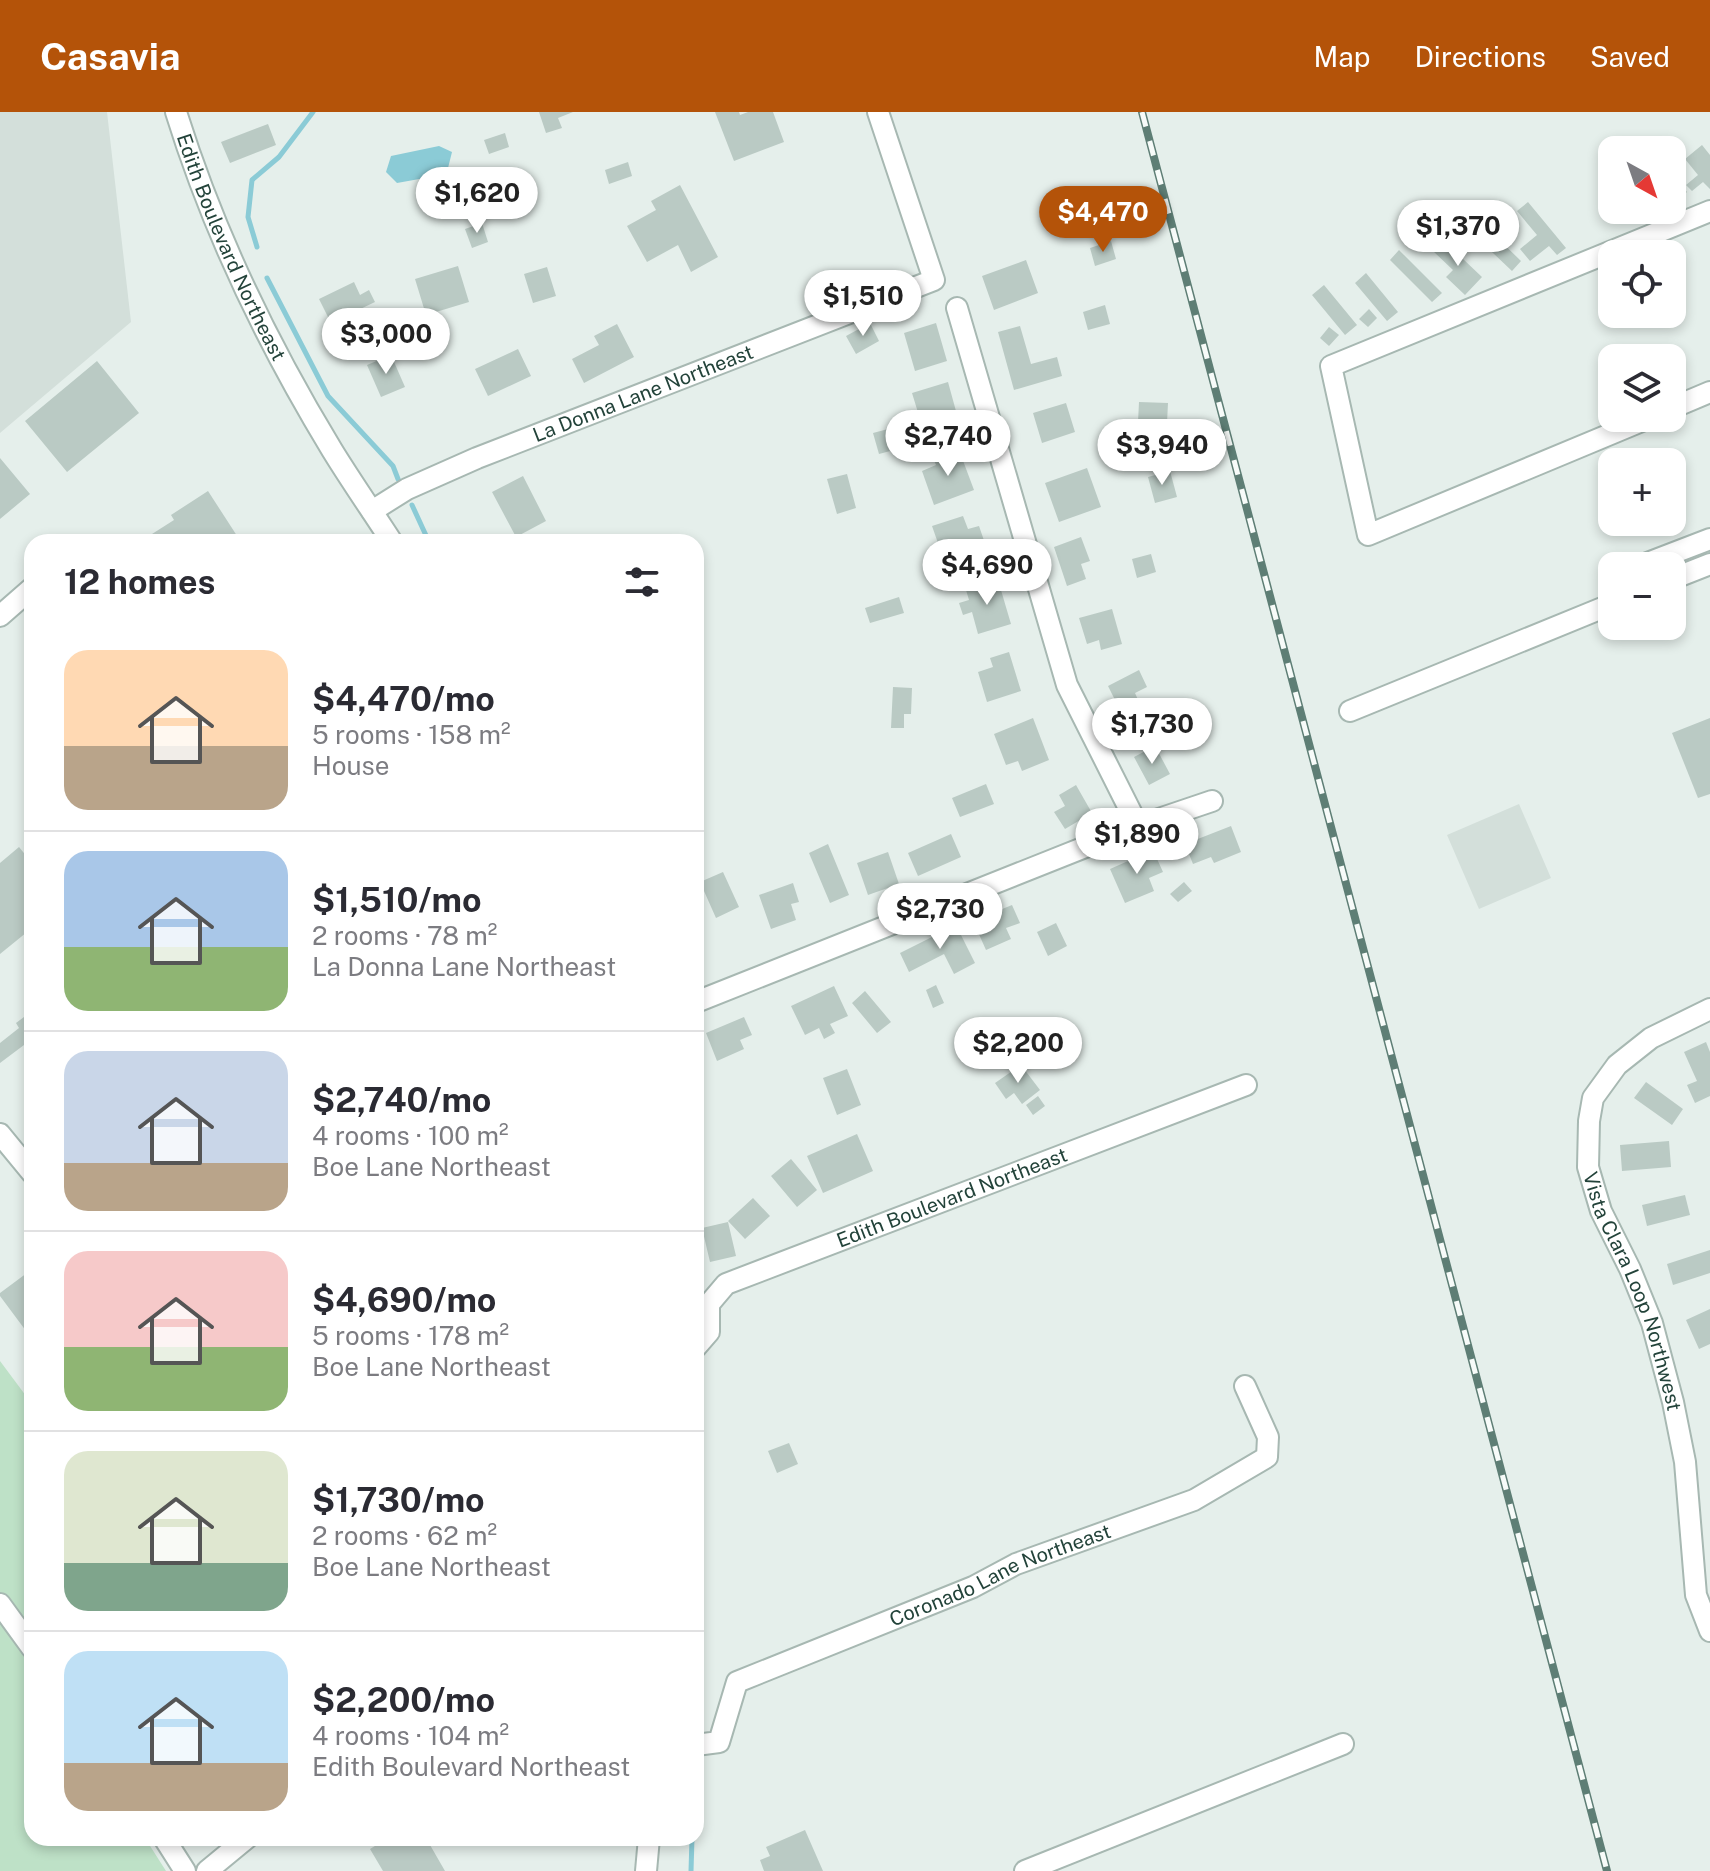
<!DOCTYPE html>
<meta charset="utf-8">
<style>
body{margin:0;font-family:"Public Sans",sans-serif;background:#f2f2f3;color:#2b2b33;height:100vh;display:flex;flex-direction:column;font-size:30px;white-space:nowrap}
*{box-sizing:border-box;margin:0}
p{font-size:26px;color:#7c7c81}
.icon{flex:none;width:44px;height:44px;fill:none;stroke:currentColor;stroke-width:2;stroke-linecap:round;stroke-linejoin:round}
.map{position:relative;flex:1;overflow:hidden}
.drawer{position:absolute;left:24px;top:422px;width:680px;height:1312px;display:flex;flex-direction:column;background:#fff;border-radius:24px;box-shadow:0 4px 12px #0003}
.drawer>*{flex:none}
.needle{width:52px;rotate:140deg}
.buttons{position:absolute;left:1598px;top:24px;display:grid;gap:16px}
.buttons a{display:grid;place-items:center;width:88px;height:88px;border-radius:16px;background:#fff;box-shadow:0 4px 12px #0003;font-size:40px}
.price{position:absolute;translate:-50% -68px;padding:0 18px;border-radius:28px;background:#fff;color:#222;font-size:26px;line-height:52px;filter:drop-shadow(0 2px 4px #0008)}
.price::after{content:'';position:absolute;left:50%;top:48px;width:24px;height:18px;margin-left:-12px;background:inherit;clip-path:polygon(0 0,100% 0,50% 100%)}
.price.on{background:#b45309;color:#fff}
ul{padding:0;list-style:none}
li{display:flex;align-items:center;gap:24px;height:200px;padding:0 40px}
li+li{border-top:2px solid #e1e1e2}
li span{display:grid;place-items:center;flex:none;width:224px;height:160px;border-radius:24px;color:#555}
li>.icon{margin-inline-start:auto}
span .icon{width:96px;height:96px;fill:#fffc;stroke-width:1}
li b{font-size:34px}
h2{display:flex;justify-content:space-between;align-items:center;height:96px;padding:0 40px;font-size:34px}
header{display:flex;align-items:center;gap:48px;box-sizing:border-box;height:112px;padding:0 40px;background:#b45309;color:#fff}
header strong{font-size:38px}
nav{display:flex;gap:44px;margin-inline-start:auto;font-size:28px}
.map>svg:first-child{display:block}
.built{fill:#d3dfda}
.green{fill:#bee1c7}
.water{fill:#8bcbd6}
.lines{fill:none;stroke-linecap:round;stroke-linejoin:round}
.stream{stroke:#8bcbd6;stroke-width:5}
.building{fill:#bacac4}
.minor-casing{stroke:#a7b8b2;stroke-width:24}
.minor{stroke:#fff;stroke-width:20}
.rail-casing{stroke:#5e7e75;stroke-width:8}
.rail{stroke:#f7fbf9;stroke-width:5;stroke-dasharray:15;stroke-linecap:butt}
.labels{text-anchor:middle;stroke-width:6;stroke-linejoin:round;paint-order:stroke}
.street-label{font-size:20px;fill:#23433a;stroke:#f7fbf9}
</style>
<header>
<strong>Casavia</strong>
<nav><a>Map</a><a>Directions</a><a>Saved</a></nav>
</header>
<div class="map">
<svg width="1710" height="1759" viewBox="0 0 1710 1759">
<rect width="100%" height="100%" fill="#e5efeb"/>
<path class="built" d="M0,0H107L131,210L0,321Z
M1519,692L1551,766L1479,797L1447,723Z"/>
<path class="green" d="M0,1249L32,1292V1726H145L166,1759H0Z"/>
<path class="water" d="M439,34L452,40L448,56L436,64L397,71L386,60L391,44Z"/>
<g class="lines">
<path class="stream" d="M257,135L248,105L252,68L279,45L313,0
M267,166L328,284L393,354L398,367
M412,393L429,430
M691,1759L692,1726"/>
</g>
<path class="building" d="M539,0H573L558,6L562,16L546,21Z
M715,0H739L740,3L748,0H773L784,30L734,49Z
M268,12L276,33L230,51L221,30Z
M505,21L509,35L489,42L484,28Z
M1702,33L1710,43V77L1703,70L1692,79L1686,73L1698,63L1685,47Z
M628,50L632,64L609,72L605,58Z
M1610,58L1612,59V82L1599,67Z
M1672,63L1687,80L1672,93Z
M680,73L718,145L691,160L678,133L647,150L627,114L656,98L651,89Z
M1528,90L1566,136L1557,143L1549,134L1530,149L1520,137L1537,123L1517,99Z
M1615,98H1647L1630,112L1623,103L1614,111L1608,104Z
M482,111L488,130L472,136L465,117Z
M1484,113L1521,149L1512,159L1474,123Z
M1443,128L1482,165L1465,183L1446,165L1453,158L1433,139Z
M1111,129L1116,147L1095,154L1090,136Z
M1399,138L1442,181L1432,190L1390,148Z
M1026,148L1038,181L994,198L982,164Z
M458,154L469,190L426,203L415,167Z
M547,155L556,184L533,191L524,162Z
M1366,161L1398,200L1387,209L1355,171Z
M354,170L360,183L369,178L375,190L331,211L319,187Z
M1324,173L1357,213L1345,223L1312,183Z
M1105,193L1110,212L1088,218L1083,200Z
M1369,197L1377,206L1368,215L1359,207Z
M870,211L879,229L856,242L846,224Z
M936,211L947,249L915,259L904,221Z
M617,212L634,245L584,271L572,247L599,233L594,224Z
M1020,214L1031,252L1057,245L1062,264L1014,278L998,220Z
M1329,215L1339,223L1329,234L1320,226Z
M518,237L531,264L488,284L475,257Z
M391,243L405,275L381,285L367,253Z
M97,249L139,301L67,360L25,309Z
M948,270L959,310L924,320L912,281Z
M1139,290L1168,291L1167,311L1138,310Z
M1066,291L1075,320L1042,331L1033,301Z
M903,313L909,334L879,342L873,321Z
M959,338L974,378L934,393L922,359L936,353L934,348Z
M0,346L30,382L0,407Z
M1087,356L1101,395L1059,410L1045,371Z
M1170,359L1177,385L1155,391L1148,365Z
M847,362L856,396L837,402L827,367Z
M523,364L546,409L516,425L492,380Z
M208,379L241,430H157L152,422L174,408L171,403Z
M963,404L968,417L979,414L988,440L946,454L932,414Z
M1081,425L1090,449L1081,452L1086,467L1067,474L1054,435Z
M1151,442L1156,460L1137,466L1132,447Z
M998,468L1011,512L978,522L972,500L963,503L959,491L969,488L966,478Z
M899,485L904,501L870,511L865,496Z
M1112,497L1122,532L1101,538L1099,528L1087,532L1079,506Z
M1009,540L1021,579L987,590L978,560L993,555L990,546Z
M1139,558L1147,575L1135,581L1139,590L1121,600L1108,574Z
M893,575L912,576L911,602H904V616H891Z
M1033,606L1049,648L1022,659L1018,649L1006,653L994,622Z
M1710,606V682L1698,686L1672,621Z
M1155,634L1170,662L1149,673L1134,645Z
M986,672L994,692L960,705L952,686Z
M1076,673L1092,701L1065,717L1054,700L1065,694L1059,683Z
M1231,714L1241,740L1214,751L1211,745L1193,752L1185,732Z
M951,722L961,745L918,764L908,741Z
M828,732L849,783L830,791L809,741Z
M19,735L32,751V816L0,842V751Z
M1153,738L1163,760L1149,766L1154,779L1125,791L1110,757Z
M888,740L899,772L868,783L857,751Z
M723,760L739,795L716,806L700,770Z
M1184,770L1192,779L1178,790L1170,782Z
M793,771L799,790L791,792L796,808L771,817L759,783Z
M1012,793L1020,811L1006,816L1011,827L986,838L973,809Z
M1056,811L1067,834L1048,844L1037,820Z
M956,813L975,851L954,862L944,842L909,860L900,841Z
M936,873L944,891L933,896L926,878Z
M834,874L848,904L830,912L835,921L824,927L819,916L805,923L791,894Z
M865,879L891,910L877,921L852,891Z
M32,899V927L0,951V931L19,916L16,911Z
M744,905L752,923L740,928L744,937L717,949L706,921Z
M1706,930L1710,940V984L1695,991L1687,973L1697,969L1684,940Z
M1021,953L1040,978L1022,992L1014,981L1006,987L995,971Z
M847,957L861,993L837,1003L823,966Z
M1646,970L1683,997L1672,1013L1634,986Z
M1038,984L1045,994L1033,1003L1026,993Z
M857,1022L873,1059L823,1081L807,1044Z
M1669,1029L1671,1055L1622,1059L1620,1033Z
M791,1047L817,1078L797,1095L771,1064Z
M1685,1083L1690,1103L1647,1114L1642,1093Z
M753,1086L770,1104L745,1127L728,1109Z
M728,1110L736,1144L710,1150L702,1116Z
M1710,1138V1161L1673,1173L1667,1152Z
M31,1158L32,1160V1227L0,1184V1181Z
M1710,1197V1232L1699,1237L1686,1208Z
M789,1331L798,1352L777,1361L768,1339Z
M805,1718L823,1759H764L760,1748L770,1744L766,1735Z
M388,1726H426L445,1759H383L370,1737Z"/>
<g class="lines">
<g class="minor-casing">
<g id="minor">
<path id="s1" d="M176,0C213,119 267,231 332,338C351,369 372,399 392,430"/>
<path d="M957,196L1067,573L1138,714"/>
<path d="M1672,296L1710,280"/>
<path d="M1649,306L1368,423L1331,254L1710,99"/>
<path id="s2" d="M372,399L407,377L477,346L934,168L878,0"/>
<path d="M1645,452L1710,427"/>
<path d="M1672,467L1710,452"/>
<path d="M0,504L32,476"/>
<path d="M1350,599L1612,492"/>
<path d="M696,890L1138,714L1212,689"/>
<path id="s3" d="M1710,897L1651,926L1617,953L1593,986L1589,1009L1588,1055L1601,1099L1630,1157L1652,1211L1673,1290L1685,1350L1696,1483L1710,1519"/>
<path d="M0,1022L32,1061"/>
<path id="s4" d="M696,1235L709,1220V1192L726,1172L1246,973"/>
<path d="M0,1492L32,1536"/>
<path id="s5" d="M696,1633L719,1630L737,1570L973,1475L1016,1452L1194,1388L1267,1345L1268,1325L1245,1274"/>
<path d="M164,1726L185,1759"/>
<path d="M207,1759L247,1726"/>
<path d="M646,1759L649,1726"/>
<path d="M1025,1759L1343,1632"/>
</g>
</g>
<use href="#minor" class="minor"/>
<g class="rail-casing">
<path id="rail" d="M1142,0L1607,1759"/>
</g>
<use href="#rail" class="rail"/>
</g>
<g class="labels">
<g class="street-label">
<text dy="7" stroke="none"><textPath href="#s1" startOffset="146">Edith Boulevard Northeast</textPath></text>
<text dy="7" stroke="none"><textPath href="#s2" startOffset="296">La Donna Lane Northeast</textPath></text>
<text dy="7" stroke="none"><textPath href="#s4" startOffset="316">Edith Boulevard Northeast</textPath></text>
<text dy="7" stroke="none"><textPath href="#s3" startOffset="352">Vista Clara Loop Northwest</textPath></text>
<text dy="7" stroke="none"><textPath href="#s5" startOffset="370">Coronado Lane Northeast</textPath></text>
</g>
</g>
</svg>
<div class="buttons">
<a><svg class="needle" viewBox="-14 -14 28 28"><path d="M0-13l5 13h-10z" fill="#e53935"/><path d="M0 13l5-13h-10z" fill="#7c7c81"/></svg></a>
<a><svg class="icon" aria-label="locate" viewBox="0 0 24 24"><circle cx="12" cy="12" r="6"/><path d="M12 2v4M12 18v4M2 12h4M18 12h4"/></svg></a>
<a><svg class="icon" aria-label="layers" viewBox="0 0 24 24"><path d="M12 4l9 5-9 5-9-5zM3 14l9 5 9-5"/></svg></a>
<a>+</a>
<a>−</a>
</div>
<b class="price" style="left:477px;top:123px">$1,620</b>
<b class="price on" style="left:1103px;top:142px">$4,470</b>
<b class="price" style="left:1458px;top:156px">$1,370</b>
<b class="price" style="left:863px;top:226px">$1,510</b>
<b class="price" style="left:386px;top:264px">$3,000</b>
<b class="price" style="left:948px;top:366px">$2,740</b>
<b class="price" style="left:1162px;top:375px">$3,940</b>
<b class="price" style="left:987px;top:495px">$4,690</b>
<b class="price" style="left:1152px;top:654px">$1,730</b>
<b class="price" style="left:1137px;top:764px">$1,890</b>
<b class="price" style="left:940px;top:839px">$2,730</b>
<b class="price" style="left:1018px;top:973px">$2,200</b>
<section class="drawer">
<h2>12 homes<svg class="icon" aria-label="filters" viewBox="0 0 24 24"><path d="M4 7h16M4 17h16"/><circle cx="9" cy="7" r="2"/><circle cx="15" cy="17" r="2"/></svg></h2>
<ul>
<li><span style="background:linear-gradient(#ffd9b3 60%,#b9a48a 0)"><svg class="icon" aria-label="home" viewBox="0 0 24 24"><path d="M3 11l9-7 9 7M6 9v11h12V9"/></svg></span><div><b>$4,470/mo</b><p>5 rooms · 158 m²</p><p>House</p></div></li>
<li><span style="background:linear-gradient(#a9c7e8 60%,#8fb573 0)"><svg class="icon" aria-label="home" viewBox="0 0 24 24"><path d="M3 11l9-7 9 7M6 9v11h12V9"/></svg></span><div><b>$1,510/mo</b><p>2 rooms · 78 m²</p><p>La Donna Lane Northeast</p></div></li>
<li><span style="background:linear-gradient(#c9d6e8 70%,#b9a48a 0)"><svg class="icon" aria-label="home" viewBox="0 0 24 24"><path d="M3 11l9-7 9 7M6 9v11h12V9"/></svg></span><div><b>$2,740/mo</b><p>4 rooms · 100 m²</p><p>Boe Lane Northeast</p></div></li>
<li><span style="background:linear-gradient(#f6c9c9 60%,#8fb573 0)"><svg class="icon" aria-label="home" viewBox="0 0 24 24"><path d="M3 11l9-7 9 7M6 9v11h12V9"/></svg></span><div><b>$4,690/mo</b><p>5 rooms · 178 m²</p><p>Boe Lane Northeast</p></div></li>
<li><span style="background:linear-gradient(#dfe7d0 70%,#7fa58c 0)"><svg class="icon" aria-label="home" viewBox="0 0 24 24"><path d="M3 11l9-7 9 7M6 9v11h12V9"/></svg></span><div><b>$1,730/mo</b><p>2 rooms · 62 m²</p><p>Boe Lane Northeast</p></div></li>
<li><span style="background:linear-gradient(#bfe0f5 70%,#b9a48a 0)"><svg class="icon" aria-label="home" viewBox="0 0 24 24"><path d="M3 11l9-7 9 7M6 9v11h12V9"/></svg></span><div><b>$2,200/mo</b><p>4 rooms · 104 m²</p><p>Edith Boulevard Northeast</p></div></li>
</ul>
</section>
</div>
